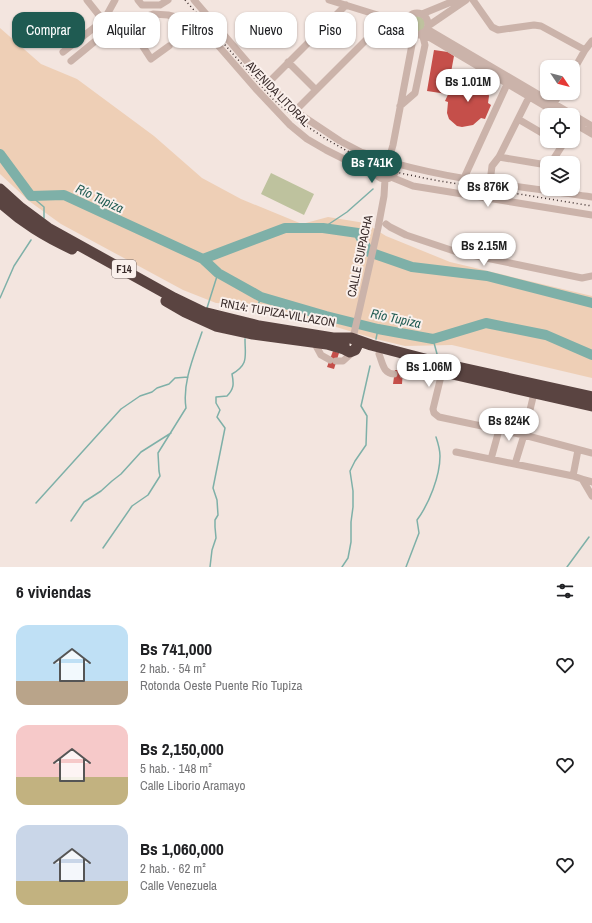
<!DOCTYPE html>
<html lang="es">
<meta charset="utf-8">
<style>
body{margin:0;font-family:"Archivo Narrow",sans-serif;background:#f6f6f6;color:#202124;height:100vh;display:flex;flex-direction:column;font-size:15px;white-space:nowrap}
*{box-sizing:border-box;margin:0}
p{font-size:13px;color:#757577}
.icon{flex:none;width:22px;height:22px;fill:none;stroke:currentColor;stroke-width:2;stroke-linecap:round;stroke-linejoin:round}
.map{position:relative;height:567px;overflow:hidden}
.side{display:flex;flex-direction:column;background:#fff;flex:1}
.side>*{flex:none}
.top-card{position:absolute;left:12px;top:12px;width:568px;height:36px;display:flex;gap:8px}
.needle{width:26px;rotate:125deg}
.controls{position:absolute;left:540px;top:60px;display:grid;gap:8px}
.controls a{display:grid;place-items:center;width:40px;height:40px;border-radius:8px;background:#fff;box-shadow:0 1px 3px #0004;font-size:20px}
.price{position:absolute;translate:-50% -34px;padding:0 9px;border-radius:14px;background:#fff;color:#222;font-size:13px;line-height:26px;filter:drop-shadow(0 1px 2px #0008)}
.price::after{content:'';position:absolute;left:50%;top:24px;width:12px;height:9px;margin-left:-6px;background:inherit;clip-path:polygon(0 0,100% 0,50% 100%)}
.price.current{background:#1f5b52;color:#fff}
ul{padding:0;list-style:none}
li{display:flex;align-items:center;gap:12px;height:100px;padding:0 16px}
li span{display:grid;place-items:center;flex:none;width:112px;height:80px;border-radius:12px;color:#555}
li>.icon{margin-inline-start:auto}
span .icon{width:48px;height:48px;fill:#fffc;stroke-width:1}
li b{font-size:17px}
h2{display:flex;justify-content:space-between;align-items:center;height:48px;padding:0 16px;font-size:17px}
.tag{padding:0 14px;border-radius:12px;background:#fff;box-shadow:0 1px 3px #0004;font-size:14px;line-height:36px}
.tag.current{background:#1f5b52;color:#fff}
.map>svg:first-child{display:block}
.green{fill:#bec29e}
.sand{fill:#eecfb6}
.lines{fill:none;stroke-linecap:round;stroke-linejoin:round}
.stream{stroke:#7eb0a8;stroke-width:1.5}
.river{stroke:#7eb0a8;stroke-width:10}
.building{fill:#c54f4a}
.minor{stroke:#cbb3aa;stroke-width:7}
.highway{stroke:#5a4441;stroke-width:11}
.rail{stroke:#392b2a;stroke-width:1.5;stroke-dasharray:1 3;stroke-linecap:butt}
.labels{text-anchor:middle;stroke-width:4;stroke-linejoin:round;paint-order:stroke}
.shield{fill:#faf0ec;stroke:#736664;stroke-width:1}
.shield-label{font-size:11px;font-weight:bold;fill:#392b2a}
.street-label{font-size:12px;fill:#392b2a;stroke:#faf0ec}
.water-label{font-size:13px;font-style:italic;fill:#1f5b52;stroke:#faf0ec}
</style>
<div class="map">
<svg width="592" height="567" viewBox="0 0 592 567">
<rect width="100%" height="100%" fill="#f3e5df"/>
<path class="green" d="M409 24a8 8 0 1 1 16 0a8 8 0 1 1-16 0Z
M271,173L314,194L304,215L261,194Z"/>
<path class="sand" d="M0,28L41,64L77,79L154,136L202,178L241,199L302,224L328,217L365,223L386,236L450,262L592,296V378L452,345L405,346L376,339L263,305L216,303L183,290L61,224L29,201L0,174Z"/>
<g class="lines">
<path class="stream" d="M31,196L44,207V218
M323,228L347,212L373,189
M0,298L14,266L31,240
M207,308L218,273
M255,313L261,297
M376,339L378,329
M433,339L437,354
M36,503L121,409L140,396L152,392L157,388L169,384L175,378L188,377
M71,521L84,502L101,491L112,481L121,474L141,452L171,433
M103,548L132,506L148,495L160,476L159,471L158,453L186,408C182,383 194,356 202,332
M210,567L212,550L216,538L215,527V520L218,515L217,500L213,488L225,428L217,417L220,410L216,403V397L227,396C234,389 234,384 232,374C249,364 245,357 245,339
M342,567L348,558L351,542V522L353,507V491L350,471L355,461L366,445L367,416L361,406L370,366
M406,567L419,533L417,520C429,504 440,476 440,456C440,450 438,443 436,437
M567,567L589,537"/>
<path class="river" d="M0,154L31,196L64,195L203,259L285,228H323L358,233L369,252L412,267L487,276L592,303
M203,259L218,273L261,297L326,316L378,329L433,339L486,323L546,335L592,355"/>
</g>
<path class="building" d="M434,50L448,52L454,56L447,94L427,91Z
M470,78L481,81L486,85L489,96L488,103L491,105L485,119L481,118L473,125L462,127L457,126L449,119L447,113L448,102L445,101L452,86L455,87L464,80Z
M333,351L339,353L334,369L327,367Z
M395,370H403L402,384H393Z"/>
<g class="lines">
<path class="minor" d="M87,0L110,29
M138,0L142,5H160L168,0
M194,0L249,64L295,111L340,141L361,152L381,158
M329,0L384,17L406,23
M473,0L492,27L498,30L534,25L541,26L585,50
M406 24a11 11 0 1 1 22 0a11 11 0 1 1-22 0Z
M422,14L456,0
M127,22L151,59L169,46
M428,26L466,0
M427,29L592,126
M422,33L560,115
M63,52L104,20L115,0
M71,61L110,29L129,22L153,14L168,15L184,19L197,25L209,35L256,89L290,125L307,139L326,150L360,167L374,171
M288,62L316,90
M573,71L585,50L592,41
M267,84L346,5
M400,106L415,93L425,45L422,33
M552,107L560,93
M295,111L375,31L384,17
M518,119L547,136
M573,123L592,134
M499,157L547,165
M374 168a11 11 0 1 1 22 0a11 11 0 1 1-22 0Z
M389,159L393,145L414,34
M394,163C458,181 526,187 592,197
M551,163L565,141
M391,177L413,186L592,215
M464,178L509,80
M490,182L492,166L499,157L529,97
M386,224L390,227L406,235L457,252L582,278L592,276
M353,338L378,228L384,196L385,179
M314,342L321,355L330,360
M379,354C383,364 383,373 394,374
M336,361H343L353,352
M444,364L433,409L434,413L439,417L524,435L592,453
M403,375L410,374L418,365
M456,452L573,476L582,479L592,496
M491,459L499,430
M515,464L524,435L535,389
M573,476L578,450
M582,479L592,482"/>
<path class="highway" d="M0,189L21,208L48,228L174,298L203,312L259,326L333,338H347
M0,202C23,223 44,236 72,249
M166,301L185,312L216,326L253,334L327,344L344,349
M356,340L358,344L355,350L350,352L344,349V342L347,338H351L371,345L444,364L592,397
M448,373L592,406"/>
<path class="rail" d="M185,0L273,99L296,119L326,139L358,157L395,172L434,180L592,206"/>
</g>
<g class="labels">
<rect class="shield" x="112" y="260" width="24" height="18" rx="3"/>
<g class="shield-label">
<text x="124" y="273">F14</text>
</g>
<g class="street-label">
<text transform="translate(278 94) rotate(46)" y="4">AVENIDA LITORAL</text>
<text transform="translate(360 256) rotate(-78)" y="4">CALLE SUIPACHA</text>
<text transform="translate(278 313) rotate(10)" y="4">RN14: TUPIZA-VILLAZON</text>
</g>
<g class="water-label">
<text transform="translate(100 198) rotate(25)" y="5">Río Tupiza</text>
<text transform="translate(396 318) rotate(12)" y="5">Río Tupiza</text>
</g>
</g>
</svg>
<div class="controls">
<a><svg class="needle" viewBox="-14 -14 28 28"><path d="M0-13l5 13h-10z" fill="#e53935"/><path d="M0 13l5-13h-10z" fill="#757577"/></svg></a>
<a><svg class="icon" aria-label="locate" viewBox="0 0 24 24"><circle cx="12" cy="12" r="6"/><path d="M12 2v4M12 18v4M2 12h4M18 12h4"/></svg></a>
<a><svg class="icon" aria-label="layers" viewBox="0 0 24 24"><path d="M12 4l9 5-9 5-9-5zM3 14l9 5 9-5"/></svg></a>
</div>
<b class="price" style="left:468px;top:103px">Bs 1.01M</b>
<b class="price current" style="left:372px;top:184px">Bs 741K</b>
<b class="price" style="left:488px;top:208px">Bs 876K</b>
<b class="price" style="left:484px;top:267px">Bs 2.15M</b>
<b class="price" style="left:429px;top:388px">Bs 1.06M</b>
<b class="price" style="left:509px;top:442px">Bs 824K</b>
<div class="top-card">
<a class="tag current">Comprar</a>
<a class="tag">Alquilar</a>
<a class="tag">Filtros</a>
<a class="tag">Nuevo</a>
<a class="tag">Piso</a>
<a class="tag">Casa</a>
</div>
</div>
<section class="side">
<h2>6 viviendas<svg class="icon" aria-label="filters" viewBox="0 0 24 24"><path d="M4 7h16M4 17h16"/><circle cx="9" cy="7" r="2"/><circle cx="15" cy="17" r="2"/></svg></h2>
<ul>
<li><span style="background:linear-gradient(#bfe0f5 70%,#b9a48a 0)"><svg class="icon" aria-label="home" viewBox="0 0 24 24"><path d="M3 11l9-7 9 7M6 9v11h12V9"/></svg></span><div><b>Bs 741,000</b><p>2 hab. · 54 m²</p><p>Rotonda Oeste Puente Río Tupiza</p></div><svg class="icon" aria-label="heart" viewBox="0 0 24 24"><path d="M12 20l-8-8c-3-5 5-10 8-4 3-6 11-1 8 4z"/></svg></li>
<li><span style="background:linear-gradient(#f6c9c9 65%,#c2b280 0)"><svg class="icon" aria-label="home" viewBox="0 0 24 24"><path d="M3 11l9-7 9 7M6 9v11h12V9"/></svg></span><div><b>Bs 2,150,000</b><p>5 hab. · 148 m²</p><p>Calle Liborio Aramayo</p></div><svg class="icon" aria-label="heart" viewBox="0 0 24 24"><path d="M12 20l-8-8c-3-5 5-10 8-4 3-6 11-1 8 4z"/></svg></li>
<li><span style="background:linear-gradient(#c9d6e8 70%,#c2b280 0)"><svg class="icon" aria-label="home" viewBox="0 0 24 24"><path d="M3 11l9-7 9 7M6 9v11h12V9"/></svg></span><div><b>Bs 1,060,000</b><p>2 hab. · 62 m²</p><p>Calle Venezuela</p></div><svg class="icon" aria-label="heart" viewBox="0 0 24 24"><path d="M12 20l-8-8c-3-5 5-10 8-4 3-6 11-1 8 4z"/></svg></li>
</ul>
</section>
